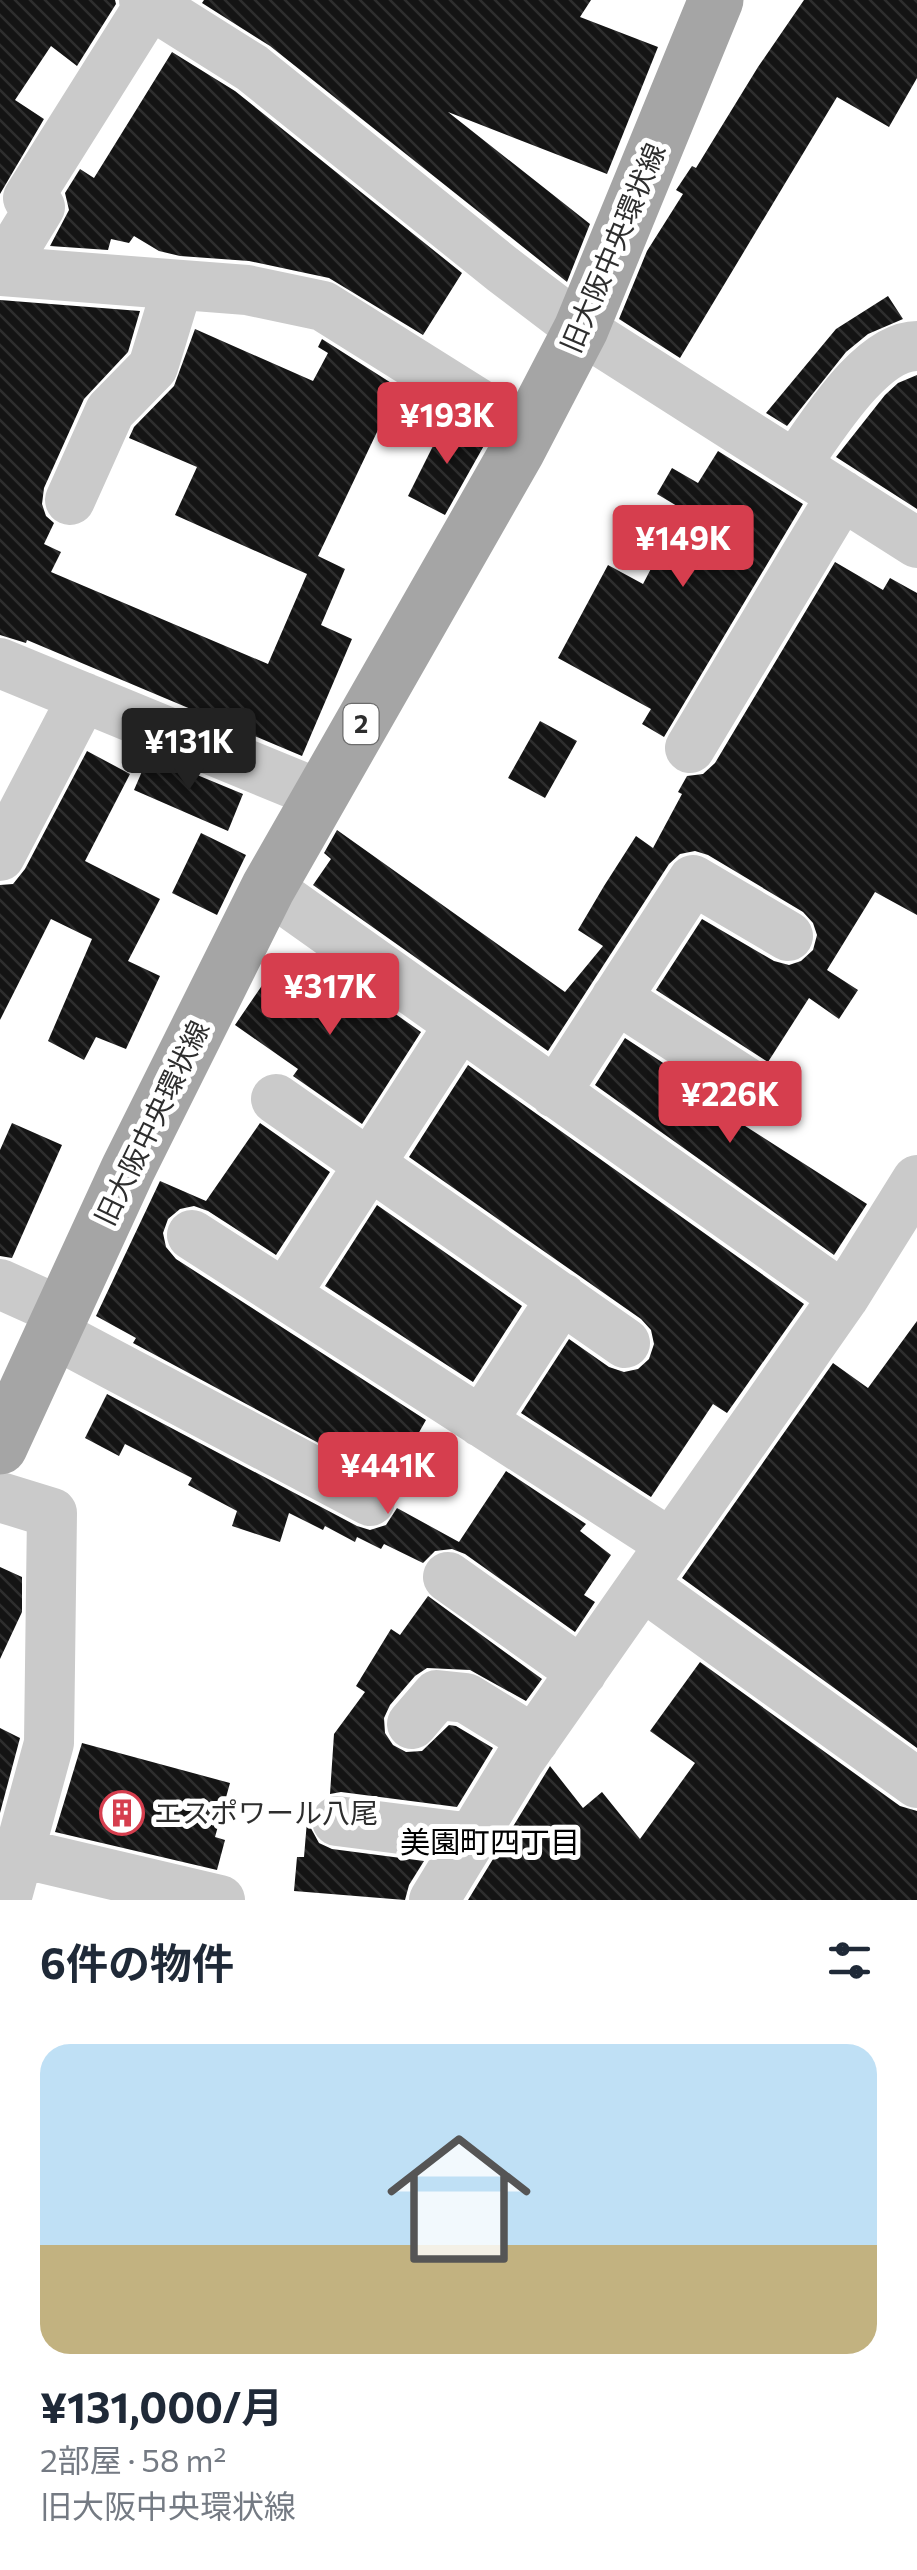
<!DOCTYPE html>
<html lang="ja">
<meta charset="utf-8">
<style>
body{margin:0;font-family:Commissioner,"Noto Sans JP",sans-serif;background:#f2f2f3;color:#1f2937;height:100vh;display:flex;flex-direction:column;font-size:38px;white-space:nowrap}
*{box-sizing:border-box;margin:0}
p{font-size:32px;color:#747a83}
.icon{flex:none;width:55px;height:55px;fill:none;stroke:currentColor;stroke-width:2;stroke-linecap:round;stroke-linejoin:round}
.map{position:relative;height:1900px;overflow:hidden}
.panel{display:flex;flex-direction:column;background:#fff;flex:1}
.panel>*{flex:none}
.price{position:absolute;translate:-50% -85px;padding:0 22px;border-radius:10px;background:#d63e4e;color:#fff;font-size:32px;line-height:65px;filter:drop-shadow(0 2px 5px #0008)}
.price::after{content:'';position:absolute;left:50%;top:60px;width:30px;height:22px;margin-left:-15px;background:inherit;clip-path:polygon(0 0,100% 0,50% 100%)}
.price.active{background:#222;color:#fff}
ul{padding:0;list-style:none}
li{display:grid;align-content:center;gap:20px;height:530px;padding:0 40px}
li span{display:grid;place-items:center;height:310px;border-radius:30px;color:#555}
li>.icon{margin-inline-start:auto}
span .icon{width:180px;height:180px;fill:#fffc;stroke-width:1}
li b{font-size:42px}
h2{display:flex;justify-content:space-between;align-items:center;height:120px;padding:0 40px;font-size:42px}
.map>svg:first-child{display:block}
.building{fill:url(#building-back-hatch)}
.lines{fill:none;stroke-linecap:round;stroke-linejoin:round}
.minor{stroke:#cacaca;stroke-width:50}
.major{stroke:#a5a5a5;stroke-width:55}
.labels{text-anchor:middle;stroke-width:10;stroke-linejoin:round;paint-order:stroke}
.shield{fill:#fff;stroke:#6c6c6c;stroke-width:2.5}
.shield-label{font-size:25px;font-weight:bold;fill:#2d2d2d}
.street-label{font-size:28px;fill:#2d2d2d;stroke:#fff}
.poi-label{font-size:28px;fill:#2d2d2d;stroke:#fff;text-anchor:start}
.neighbourhood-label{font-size:30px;fill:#000;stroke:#fff}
</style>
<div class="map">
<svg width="917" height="1900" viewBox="0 0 917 1900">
<defs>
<pattern id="building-back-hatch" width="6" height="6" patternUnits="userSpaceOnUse" patternTransform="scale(2.5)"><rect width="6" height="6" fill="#141414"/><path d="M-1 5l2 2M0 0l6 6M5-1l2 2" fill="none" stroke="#2e2e2e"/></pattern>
</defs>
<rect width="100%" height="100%" fill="#fff"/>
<path class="building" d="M0,0H115L116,4L77,66L51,46L15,100L44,119L0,194Z
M204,0H591L580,17L658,47L607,174L448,112L590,224L567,282L270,46L202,3Z
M804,0H917V78L889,127L837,97L680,358L619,319L647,251L683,194L676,190L692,166L696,168L758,67Z
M172,52L235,91L462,273L423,335L329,278L249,261L180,256L159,251L134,236L129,243L111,239L108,250L50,246L69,210L65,193L80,169L94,178Z
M888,296L903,319L868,334L846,352L787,426L766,413L836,329Z
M0,300L140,311L128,352L84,399L44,488L42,504L46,516L54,523L44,544L61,552L51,572L268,664L307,574L175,515L197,467L129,438L134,427L174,386L195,329L313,381L328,353L318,347L322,339L396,386L397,390L318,556L345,569L321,625L352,639L302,756L27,640L26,643L0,635Z
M917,375V509L836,457L885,395L898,383Z
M447,418L486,442L445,515L408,496Z
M718,451L803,504L664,737L642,724L651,709L558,658L608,565L643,584L682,509L657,494L672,468L698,483Z
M835,562L883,590L890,578L917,593V915L875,892L827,970L858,990L839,1019L809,998L768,1062L656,990L702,919L774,961L789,965L801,961L813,950L817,935L813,923L803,912L708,855L695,851L680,854L669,864L548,1051L313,885L331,859L324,853L337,830L565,992L603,946L578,930L604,886L636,836L653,848L682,794L678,792L687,776L703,774L715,763Z
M540,721L577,741L545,798L508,778Z
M87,751L130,774L85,861L160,899L128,961L160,976L126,1049L96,1037L84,1060L48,1041L92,939L51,919L0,1020V885L13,884L25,869Z
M149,755L243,794L228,831L134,790Z
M201,833L246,855L217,915L172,893Z
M280,959L341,1002L353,984L421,1032L362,1124L293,1076L298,1069L235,1025Z
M625,1038L735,1110L731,1117L867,1204L834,1255L595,1085Z
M468,1065L804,1304L727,1413L713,1404L651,1497L521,1413L569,1339L609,1367L624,1372L638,1369L649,1359L654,1344L651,1330L641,1319L409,1157Z
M12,1123L62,1145L12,1258L0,1256V1150Z
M260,1123L330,1172L276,1255L208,1211L194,1206L180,1209L168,1219L163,1233L166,1247L176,1259L426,1420L391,1482L133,1343L136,1338L96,1316L160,1181L206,1201Z
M377,1205L522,1306L473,1382L325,1286Z
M917,1321V1748L682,1578L833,1363L868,1388Z
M107,1394L357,1526L370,1530L386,1525L397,1508L459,1542L506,1471L586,1524L580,1531L611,1555L584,1595L595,1602L575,1632L465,1554L452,1549L435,1551L423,1563L384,1544L381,1549L357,1537L355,1542L325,1526L323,1530L289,1513L280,1542L232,1526L237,1511L188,1485L192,1478L125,1444L119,1456L85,1438Z
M0,1567L22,1577V1612L0,1659Z
M428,1596L542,1679L526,1701L470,1670L427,1668L415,1676L390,1705L384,1718L385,1733L393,1745L406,1752L422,1751L449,1725L456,1726L493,1748L457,1807L341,1792L330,1794L334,1734L365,1692L356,1686L391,1629L400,1635Z
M700,1662L900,1806L917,1811V1900H468L550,1766L583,1808L602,1792L640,1839L695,1763L650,1731Z
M0,1728L20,1738L0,1813Z
M82,1743L230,1783L215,1837L225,1840L217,1870L55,1832Z
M307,1821L319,1843L332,1849L424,1861L409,1885L405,1900L294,1891L297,1857H304Z"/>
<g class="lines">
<path class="minor" d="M144,0L252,68L502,269L581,329L917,543
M0,271L247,290L323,306L527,434
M1,271L40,207L28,198L150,4
M795,465C821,429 870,346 917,346
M70,500L110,411L153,367L178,285
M0,663L321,795
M690,748L842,495
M0,856L83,697
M268,888L844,1297L917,1180
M616,998L755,1088
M555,1093L693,880L788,936
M276,1099L625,1343
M192,1235L671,1544
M0,1284L62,1312
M285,1295L459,1026
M53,1333L370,1501
M481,1422L562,1298
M0,1497L52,1513L49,1743L6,1900
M448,1577L582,1672
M642,1585L917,1783
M412,1724L437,1695L466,1698L534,1740
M337,1821L472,1838
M20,1853L220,1900
M434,1900L519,1761L844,1297"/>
<path class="major" d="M0,1447L128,1169L268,888L518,450L581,329L716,0"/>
</g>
<defs>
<g id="building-ring" transform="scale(2.25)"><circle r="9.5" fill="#fff" stroke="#d63e4e" stroke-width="1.5"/><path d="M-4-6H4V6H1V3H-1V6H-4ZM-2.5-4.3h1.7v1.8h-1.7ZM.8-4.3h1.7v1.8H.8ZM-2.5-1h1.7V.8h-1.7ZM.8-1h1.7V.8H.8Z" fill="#d63e4e"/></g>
</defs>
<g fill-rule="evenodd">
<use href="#building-ring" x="122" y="1813"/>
</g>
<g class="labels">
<rect class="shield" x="343.5" y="704" width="35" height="40" rx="8"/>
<g class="shield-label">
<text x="361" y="733">2</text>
</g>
<g class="street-label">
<text transform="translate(613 248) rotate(-67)" y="10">旧大阪中央環状線</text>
<text transform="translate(152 1123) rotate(-64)" y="10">旧大阪中央環状線</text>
</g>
<g class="poi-label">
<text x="154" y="1823">エスポワール八尾</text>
</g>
<g class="neighbourhood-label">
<text x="490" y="1853">美園町四丁目</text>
</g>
</g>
</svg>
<b class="price" style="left:447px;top:467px">¥193K</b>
<b class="price" style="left:683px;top:590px">¥149K</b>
<b class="price active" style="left:189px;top:793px">¥131K</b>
<b class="price" style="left:330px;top:1038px">¥317K</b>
<b class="price" style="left:730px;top:1146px">¥226K</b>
<b class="price" style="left:388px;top:1517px">¥441K</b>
</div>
<section class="panel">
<h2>6件の物件<svg class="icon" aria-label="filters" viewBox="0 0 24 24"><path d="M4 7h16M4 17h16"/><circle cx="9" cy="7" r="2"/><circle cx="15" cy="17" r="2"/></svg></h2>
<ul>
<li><span style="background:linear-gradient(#bfe0f5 65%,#c2b280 0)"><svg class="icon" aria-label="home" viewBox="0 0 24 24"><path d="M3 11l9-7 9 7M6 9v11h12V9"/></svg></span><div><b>¥131,000/月</b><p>2部屋 · 58 m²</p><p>旧大阪中央環状線</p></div></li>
</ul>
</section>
